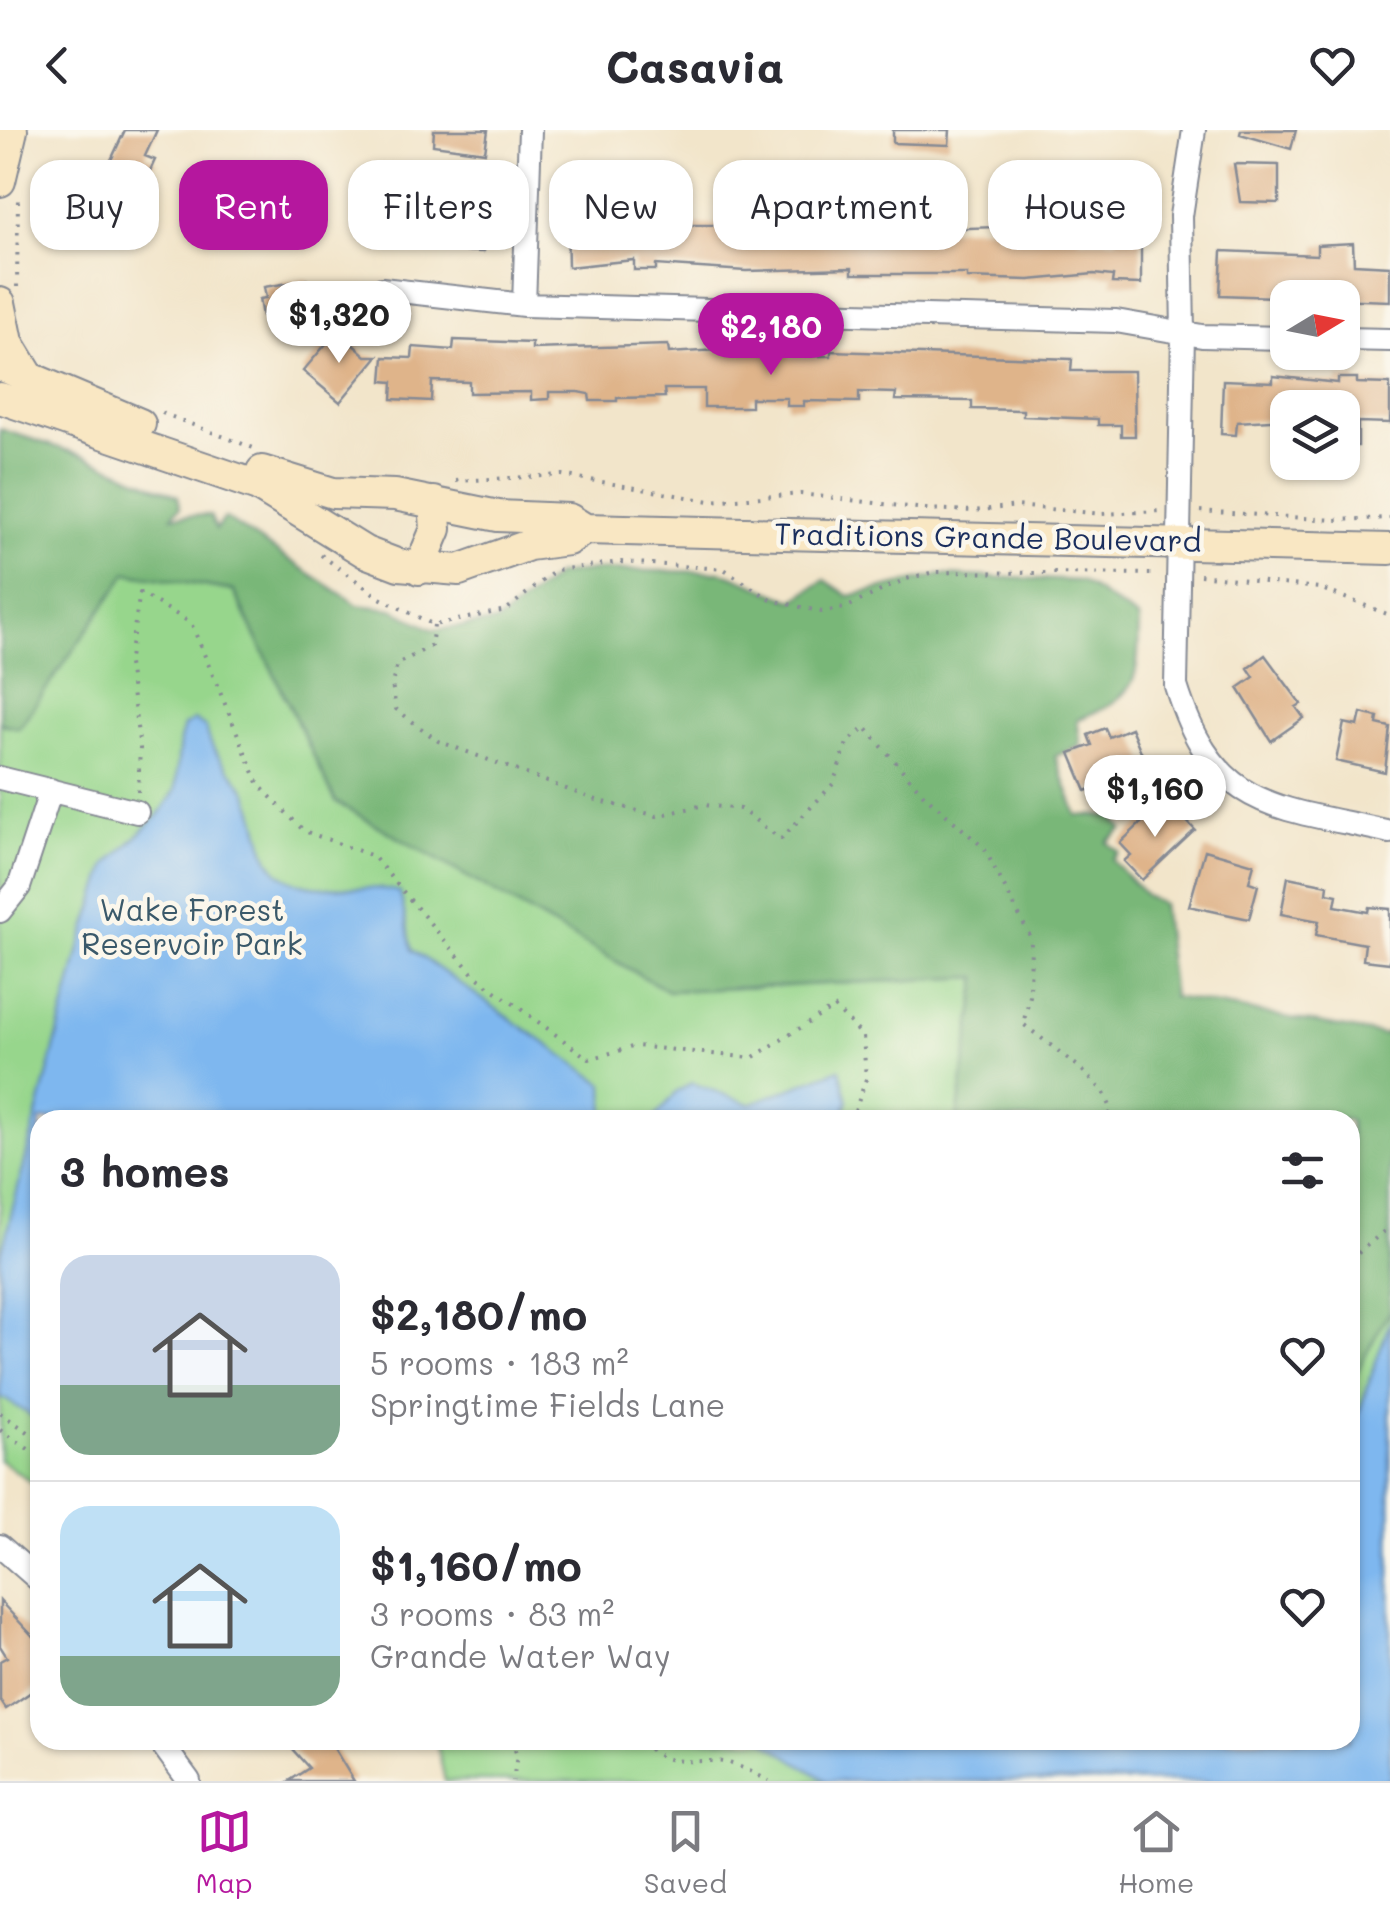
<!DOCTYPE html>
<meta charset="utf-8">
<style>
body{margin:0;font-family:Mali,sans-serif;background:#f2f2f3;color:#2b2b33;height:100vh;display:flex;flex-direction:column;font-size:38px;white-space:nowrap}
*{box-sizing:border-box;margin:0}
p{font-size:32px;color:#7c7c81}
.icon{flex:none;width:55px;height:55px;fill:none;stroke:currentColor;stroke-width:2;stroke-linecap:round;stroke-linejoin:round}
.map{position:relative;flex:1;overflow:hidden}
.drawer{position:absolute;left:30px;top:980px;width:1330px;height:640px;display:flex;flex-direction:column;background:#fff;border-radius:30px;box-shadow:0 2px 8px #0004}
.drawer>*{flex:none}
.hud{position:absolute;left:30px;top:30px;width:1330px;height:90px;display:flex;gap:20px}
.needle{width:65px;rotate:80deg}
.controls{position:absolute;left:1270px;top:150px;display:grid;gap:20px}
.controls a{display:grid;place-items:center;width:90px;height:90px;border-radius:20px;background:#fff;box-shadow:0 2px 8px #0004;font-size:50px}
.price{position:absolute;translate:-50% -85px;padding:0 22px;border-radius:35px;background:#fff;color:#222;font-size:32px;line-height:65px;filter:drop-shadow(0 2px 5px #0008)}
.price::after{content:'';position:absolute;left:50%;top:60px;width:30px;height:22px;margin-left:-15px;background:inherit;clip-path:polygon(0 0,100% 0,50% 100%)}
.price.selected{background:#b5179e;color:#fff}
ul{padding:0;list-style:none}
li{display:flex;align-items:center;gap:30px;height:250px;padding:0 30px}
li+li{border-top:2px solid #e1e1e2}
li span{display:grid;place-items:center;flex:none;width:280px;height:200px;border-radius:30px;color:#555}
li>.icon{margin-inline-start:auto}
span .icon{width:120px;height:120px;fill:#fffc;stroke-width:1}
li b{font-size:42px}
h2{display:flex;justify-content:space-between;align-items:center;height:120px;padding:0 30px;font-size:42px}
.chip{padding:0 35px;border-radius:30px;background:#fff;box-shadow:0 2px 8px #0004;font-size:35px;line-height:90px}
.chip.selected{background:#b5179e;color:#fff}
header{display:flex;justify-content:space-between;align-items:center;height:130px;padding:0 30px;background:#fff;font-size:45px;font-weight:700}
.tab-bar{display:flex;justify-content:space-around;align-items:center;height:140px;border-top:2px solid #e1e1e2;background:#fff;font-size:28px;color:#7c7c81}
.tab-bar a{display:grid;justify-items:center;gap:5px}
.tab-bar .selected{color:#b5179e}
.map>svg:first-child{display:block}
.green{fill:#97d68c;stroke:#598275;stroke-width:2.5}
.forest{fill:#79b778;stroke:#4a736b;stroke-width:2.5}
.water{fill:#7eb7ef;stroke:#4c73a6;stroke-width:2.5}
.building{fill:#dfb48a}
.lines{fill:none;stroke-linecap:round;stroke-linejoin:round}
.street-casing{stroke:#868a94;stroke-width:26}
.secondary-casing{stroke:#868a94;stroke-width:34}
.path{stroke:#868a94;stroke-width:4;stroke-dasharray:2.5 8;stroke-linecap:butt}
.street{stroke:#fff;stroke-width:22}
.secondary{stroke:#f9e7c3;stroke-width:30}
.labels{text-anchor:middle;stroke-width:9;stroke-linejoin:round;paint-order:stroke}
.street-label{font-size:30px;fill:#1b2f5e;stroke:#fbf7ec}
.park-label{font-size:30px;fill:#3a596a;stroke:#fbf7ec}
</style>
<header><svg class="icon" aria-label="back" viewBox="0 0 24 24"><path d="M15 5l-7 7 7 7"/></svg>Casavia<svg class="icon" aria-label="heart" viewBox="0 0 24 24"><path d="M12 20l-8-8c-3-5 5-10 8-4 3-6 11-1 8 4z"/></svg></header>
<div class="map">
<svg width="1390" height="1651" viewBox="0 0 1390 1651">
<rect width="100%" height="100%" fill="#fbf7ec"/>
<filter id="ink" filterUnits="userSpaceOnUse"><feTurbulence type="fractalNoise" baseFrequency=".01" numOctaves="2"/><feDisplacementMap in="SourceGraphic" scale="20" xChannelSelector="R" yChannelSelector="G"/><feConvolveMatrix kernelMatrix="1 2 1 2 8 2 1 2 1" color-interpolation-filters="sRGB"/></filter>
<filter id="wash" filterUnits="userSpaceOnUse"><feTurbulence type="fractalNoise" baseFrequency=".0048" numOctaves="4" result="noise"/><feDisplacementMap in="SourceGraphic" scale="40" xChannelSelector="R" yChannelSelector="G"/><feGaussianBlur stdDeviation="2.25" result="paint"/><feColorMatrix in="noise" values="0 0 0 0 0 0 0 0 0 0 0 0 0 0 0 0 0 1.4 0 .05"/><feComposite in="paint" operator="in"/></filter>
<g filter="url(#wash)">
<rect width="100%" height="100%" fill="#f2e5ca"/>
<path class="green" d="M127,443L234,461L336,672L668,861L978,847L957,990H40V1358L0,1330V594L19,597Z
M1390,1177V1651H445L436,1610H1350V1252Z"/>
<path class="forest" d="M0,299L85,326L178,366L180,377L172,386L210,385L216,399L225,388L358,475L392,479L434,500L497,492L557,445L595,440L722,442L793,470L825,450L849,466L939,445L1081,451L1139,489C1138,554 1139,564 1077,590L1081,616L1055,626L1077,685L1111,686L1123,699L1107,712L1119,722L1112,730L1145,765L1162,774L1173,867L1385,905L1390,900V1179L1350,1255V990H957L978,847L668,861L336,672L234,461L127,443L19,598L0,593Z"/>
<path class="water" d="M194,590L206,598C214,632 231,636 247,663C258,683 259,709 269,730C291,773 363,750 400,762L412,820L604,954L605,990H40V1291L0,1266V1128L82,811L107,735L159,685L175,661L180,610L184,596Z
M840,939L848,971L841,990H653L676,963L692,953L750,974Z
M1390,1191V1651H827L763,1610H1350V1308Z"/>
<g id="blocks">
<path class="building" d="M125,0H157L145,26L155,30L142,58L106,41Z
M434,0H488L485,22L433,15Z
M893,0H950L949,15L893,13Z
M1241,0H1296L1291,19L1240,4Z
M1234,34L1279,35V73L1240,72Z
M375,44L413,46L411,86L372,83Z
M461,70L485,71L483,122L453,121V113L435,112L437,76L460,77Z
M658,83L675,84V92L686,95H716L717,88L818,90V102H857V94H882V101L997,97V106L1028,107V101L1052,100V94H1069V102H1079L1080,109L1117,110V102L1141,103V154L1112,153L1113,146L1094,144L1029,150L967,148V144H852V138L746,141L656,135V140H634V130L568,137L567,91L594,84V95L635,94V90H658Z
M1353,113L1354,134L1390,136V171L1220,165L1222,121L1317,125V115Z
M307,150L321,200L272,208L268,185L262,186L259,169L266,168L264,157Z
M337,201L366,226H378L340,272L303,241Z
M454,210L532,213V219L668,215L669,223L751,218L790,219L789,226H831V221L1072,229L1071,241H1134L1135,306H1121V295H1098V289L1023,286V280L972,279V271L895,270L896,263L859,262V272L804,271V276H787V268H751V277H704V259H664L665,267L617,268V271H590L589,264L578,262H549V269L531,270V262L469,263V252L432,251L431,271L392,269L393,252L382,251L384,227L412,228L413,217L453,220Z
M1273,246L1338,253V248H1357V253L1390,254V293L1358,292V316H1342V278H1288V289L1237,292L1236,305L1221,304L1223,250L1273,252Z
M1265,525L1301,574L1296,577L1304,588L1271,611L1238,558L1254,547L1248,538Z
M1361,583L1378,587L1377,594L1390,597L1385,642L1336,631L1344,593L1358,596Z
M1105,598L1109,607L1131,598L1147,636L1086,661L1070,623L1092,615L1088,605Z
M1162,673L1175,687L1179,683L1195,700L1142,750L1124,731L1131,725L1120,713Z
M1205,720L1254,734L1249,752L1258,755L1249,789L1189,776Z
M1288,747L1328,755L1327,763L1337,765L1335,776L1368,782L1369,777L1390,779V833L1363,830L1365,814L1316,805L1319,791L1281,784Z
M0,1471L40,1514V1556L6,1579L0,1570V1531L7,1527L0,1516Z
M284,1610H329L354,1651H289L309,1638Z"/>
</g>
</g>
<g filter="url(#ink)">
<use href="#blocks" fill-opacity="0" stroke="#868a94" stroke-width="2.5"/>
<g class="lines">
<g class="street-casing">
<path id="street" d="M1194,0L1181,86L1183,203L1176,556C1215,682 1276,676 1390,702
M382,159L524,175L1116,191L1202,206L1288,208
M524,175L530,0
M1342,209L1390,210
M0,648L137,682
M0,781L19,757L51,660
M0,1416L40,1451
M159,1610L189,1651"/>
</g>
<g class="secondary-casing">
<path id="secondary" d="M0,51L12,0
M0,173L8,212L30,248
M0,235L140,294
M0,268L258,356L365,422L399,435L459,440L529,415L568,410L585,399L1390,419
M262,341L333,363L395,365L498,386L569,389L585,399
M419,439L436,399L434,372"/>
</g>
<path class="path" d="M17,157L18,67
M162,283L256,319
M456,351L562,345L710,371L801,364L925,379L973,381L1017,376L1102,384L1161,381
M1200,381L1334,390L1390,388
M321,425L380,468L434,495L506,480L556,440L621,432L724,439L771,470L822,482L845,478L906,449L934,442L1156,444
M1200,445L1319,458L1390,485
M434,495L431,516L397,534L392,554L396,579L438,611L593,669L657,686L704,675L740,679L781,709L833,654L847,613L865,597L924,665L984,718L1031,808L1030,866L1023,894L1079,937L1103,961L1112,980L1106,990
M138,662L140,618L128,534L140,463L191,493L259,655L304,701L373,726L474,845L589,929L636,916L752,928L834,877L863,906L866,949L852,990
M1350,1130L1390,1096
M0,1283L40,1310
M0,1300L40,1327
M511,1610L517,1625L513,1651
M643,1610C660,1640 696,1628 724,1632C739,1635 756,1644 769,1651"/>
<use href="#street" class="street"/>
<use href="#secondary" class="secondary"/>
</g>
</g>
<g class="labels">
<g class="street-label">
<text transform="translate(988 408) rotate(1)" y="10">Traditions Grande Boulevard</text>
</g>
<g class="park-label">
<text x="192" y="791">Wake Forest<tspan x="192" dy="34">Reservoir Park</tspan></text>
</g>
</g>
</svg>
<div class="controls">
<a><svg class="needle" viewBox="-14 -14 28 28"><path d="M0-13l5 13h-10z" fill="#e53935"/><path d="M0 13l5-13h-10z" fill="#7c7c81"/></svg></a>
<a><svg class="icon" aria-label="layers" viewBox="0 0 24 24"><path d="M12 4l9 5-9 5-9-5zM3 14l9 5 9-5"/></svg></a>
</div>
<b class="price" style="left:339px;top:236px">$1,320</b>
<b class="price selected" style="left:771px;top:248px">$2,180</b>
<b class="price" style="left:1155px;top:710px">$1,160</b>
<div class="hud">
<a class="chip">Buy</a>
<a class="chip selected">Rent</a>
<a class="chip">Filters</a>
<a class="chip">New</a>
<a class="chip">Apartment</a>
<a class="chip">House</a>
</div>
<section class="drawer">
<h2>3 homes<svg class="icon" aria-label="filters" viewBox="0 0 24 24"><path d="M4 7h16M4 17h16"/><circle cx="9" cy="7" r="2"/><circle cx="15" cy="17" r="2"/></svg></h2>
<ul>
<li><span style="background:linear-gradient(#c9d6e8 65%,#7fa58c 0)"><svg class="icon" aria-label="home" viewBox="0 0 24 24"><path d="M3 11l9-7 9 7M6 9v11h12V9"/></svg></span><div><b>$2,180/mo</b><p>5 rooms · 183 m²</p><p>Springtime Fields Lane</p></div><svg class="icon" aria-label="heart" viewBox="0 0 24 24"><path d="M12 20l-8-8c-3-5 5-10 8-4 3-6 11-1 8 4z"/></svg></li>
<li><span style="background:linear-gradient(#bfe0f5 75%,#7fa58c 0)"><svg class="icon" aria-label="home" viewBox="0 0 24 24"><path d="M3 11l9-7 9 7M6 9v11h12V9"/></svg></span><div><b>$1,160/mo</b><p>3 rooms · 83 m²</p><p>Grande Water Way</p></div><svg class="icon" aria-label="heart" viewBox="0 0 24 24"><path d="M12 20l-8-8c-3-5 5-10 8-4 3-6 11-1 8 4z"/></svg></li>
</ul>
</section>
</div>
<nav class="tab-bar">
<a class="selected"><svg class="icon" aria-label="map" viewBox="0 0 24 24"><path d="M3 6l6-2 6 2 6-2v14l-6 2-6-2-6 2zM9 4v14M15 6v14"/></svg>Map</a>
<a><svg class="icon" aria-label="saved" viewBox="0 0 24 24"><path d="M7 4h10v16l-5-4-5 4z"/></svg>Saved</a>
<a><svg class="icon" aria-label="home" viewBox="0 0 24 24"><path d="M3 11l9-7 9 7M6 9v11h12V9"/></svg>Home</a>
</nav>
